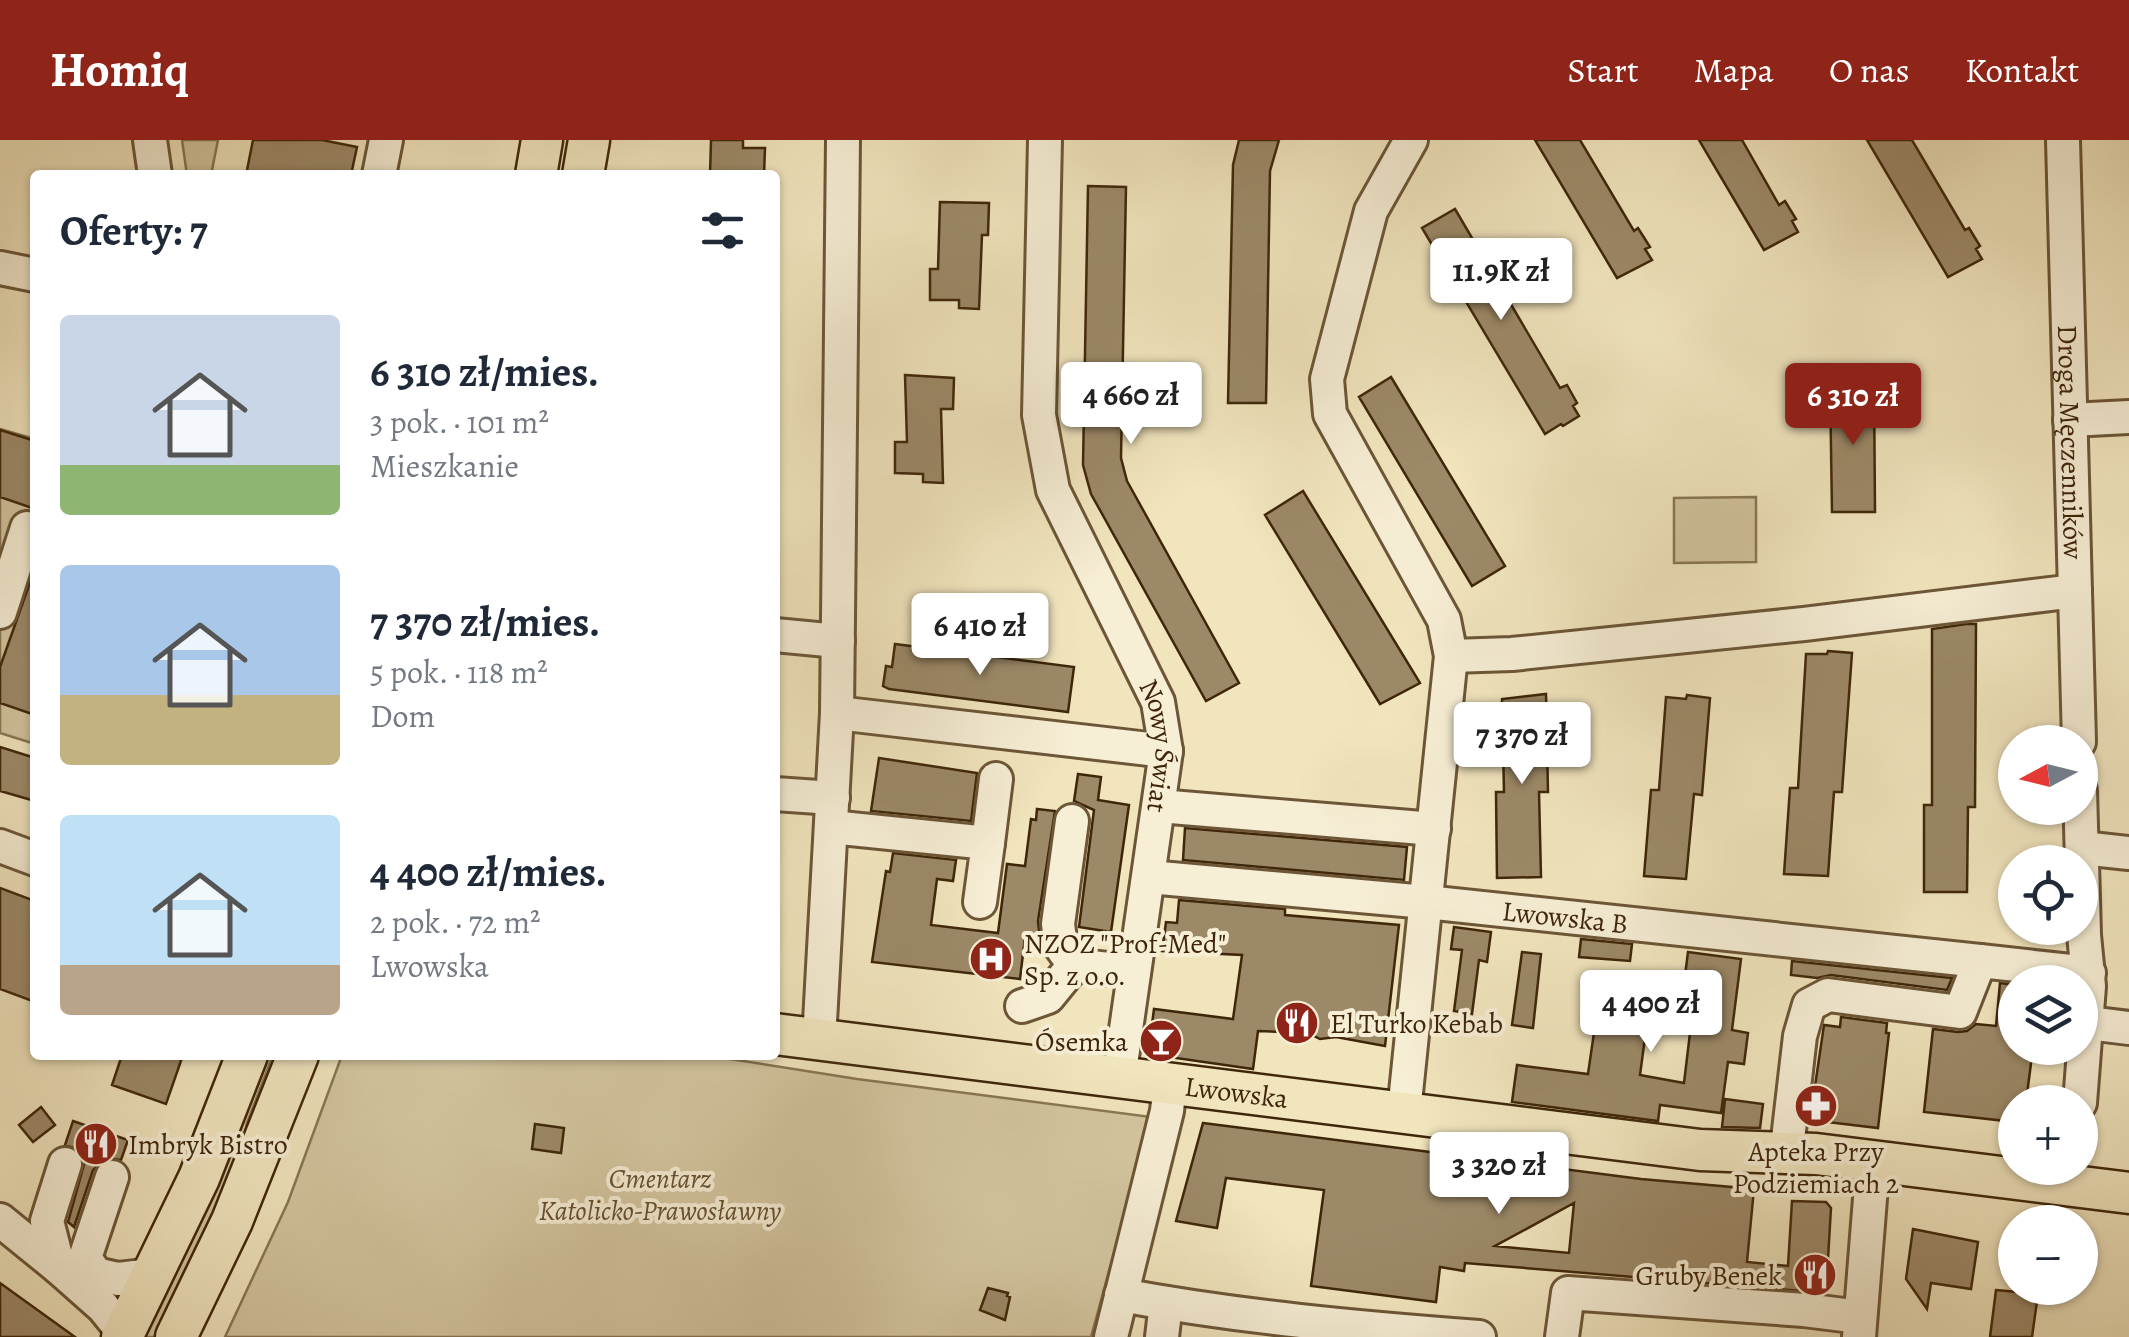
<!DOCTYPE html>
<html lang="pl">
<meta charset="utf-8">
<style>
body{margin:0;font-family:Alegreya,serif;background:#f2f2f3;color:#1f2937;height:100vh;display:flex;flex-direction:column;font-size:38px;white-space:nowrap}
*{box-sizing:border-box;margin:0}
p{font-size:32px;color:#747a83}
.icon{flex:none;width:55px;height:55px;fill:none;stroke:currentColor;stroke-width:2;stroke-linecap:round;stroke-linejoin:round}
.map{position:relative;flex:1;overflow:hidden}
.sheet{position:absolute;left:30px;top:30px;width:750px;height:890px;display:flex;flex-direction:column;background:#fff;border-radius:10px;box-shadow:0 2px 8px #0004}
.sheet>*{flex:none}
.needle{width:65px;rotate:263deg}
.controls{position:absolute;left:1998px;top:585px;display:grid;gap:20px}
.controls a{display:grid;place-items:center;width:100px;height:100px;border-radius:50%;background:#fff;box-shadow:0 2px 8px #0004;font-size:50px}
.price{position:absolute;translate:-50% -85px;padding:0 22px;border-radius:10px;background:#fff;color:#222;font-size:32px;line-height:65px;filter:drop-shadow(0 2px 5px #0008)}
.price::after{content:'';position:absolute;left:50%;top:60px;width:30px;height:22px;margin-left:-15px;background:inherit;clip-path:polygon(0 0,100% 0,50% 100%)}
.price.selected{background:#8f2418;color:#fff}
ul{padding:0;list-style:none}
li{display:flex;align-items:center;gap:30px;height:250px;padding:0 30px}
li span{display:grid;place-items:center;flex:none;width:280px;height:200px;border-radius:10px;color:#555}
li>.icon{margin-inline-start:auto}
span .icon{width:120px;height:120px;fill:#fffc;stroke-width:1}
li b{font-size:42px}
h2{display:flex;justify-content:space-between;align-items:center;height:120px;padding:0 30px;font-size:42px}
header{display:flex;align-items:center;gap:60px;box-sizing:border-box;height:140px;padding:0 50px;background:#8f2418;color:#fff}
header strong{font-size:48px}
nav{display:flex;gap:55px;margin-inline-start:auto;font-size:35px}
.map>svg:first-child{display:block}
.green{fill:#d3c59f;stroke:#897654;stroke-width:2.5}
.building{fill:#9c8968;stroke:#3f260a;stroke-width:2.5;fill-rule:evenodd}
.lines{fill:none;stroke-linecap:round;stroke-linejoin:round}
.minor-casing{stroke:#6c5637;stroke-width:38}
.major-casing{stroke:#3f260a;stroke-width:45}
.minor{stroke:#f6eed5;stroke-width:32}
.major{stroke:#f1e5be;stroke-width:40}
.labels{text-anchor:middle;stroke-width:8;stroke-linejoin:round;paint-order:stroke}
.street-label{font-size:28px;fill:#3f260a;stroke:#f6eed5}
.poi-label{font-size:28px;fill:#3f260a;stroke:#f6eed5;text-anchor:start}
.park-label{font-size:28px;font-style:italic;fill:#644e2f;stroke:#f6eed5}
</style>
<header>
<strong>Homiq</strong>
<nav><a>Start</a><a>Mapa</a><a>O nas</a><a>Kontakt</a></nav>
</header>
<div class="map">
<svg width="2129" height="1197" viewBox="0 0 2129 1197">
<rect width="100%" height="100%" fill="#f1e5be"/>
<filter id="stains"><feTurbulence type="fractalNoise" baseFrequency=".002" numOctaves="4"/><feColorMatrix values="0 0 0 0 .2 0 0 0 0 .09 0 0 0 0 .02 0 0 0 .5 -.17"/></filter>
<radialGradient id="worn" r=".72"><stop offset=".6" stop-color="#630" stop-opacity="0"/><stop offset="1" stop-color="#630" stop-opacity=".3"/></radialGradient>
<path class="green" d="M182,0H218L211,35H187Z
M0,289L35,299V604L0,593Z
M1756,357V422L1674,423V358Z
M263,915H273L247,983L237,1032L162,1197H139Z
M342,915H705L857,939L1151,977L1091,1197H225L288,1062Z"/>
<path class="building" d="M253,0H322L357,7L351,35H246Z
M711,0H743V8H765L764,35H710Z
M1239,0H1279L1270,31L1266,263H1228L1233,25Z
M1535,0H1580L1634,91L1638,88L1650,107L1645,109L1652,120L1617,138Z
M1699,0H1742L1779,65L1785,61L1796,79L1792,81L1798,92L1764,110Z
M1867,0H1912L1965,90L1969,88L1980,106L1976,109L1982,119L1948,137Z
M1088,46L1126,47L1121,318L1127,341L1239,543L1206,561L1091,354L1083,325Z
M940,62L989,63L988,95H982L979,169L959,168V160H930V129H938Z
M1455,69L1560,248L1567,245L1577,263L1573,266L1579,276L1563,286L1561,284L1545,294L1422,88Z
M905,235L954,238L953,269H941L943,343L923,342V334L895,333V302H907Z
M1391,237L1505,426L1472,446L1359,257Z
M1874,244L1875,372H1832L1830,245Z
M0,290L35,301V369L0,357Z
M1303,351L1420,543L1380,564L1265,375Z
M33,434L35,435V575L0,563V527Z
M1966,484H1976L1975,667H1968L1967,752H1924V665H1932V489Z
M895,504L1074,527L1068,572L889,549L883,546L886,526L892,527Z
M1828,511L1852,513L1842,652H1834L1828,736L1784,734L1790,648H1798L1806,514H1827Z
M1546,554L1548,652H1539L1541,737L1497,738L1496,652H1504L1502,559Z
M1687,555L1710,558L1702,655L1694,654L1686,739L1644,736L1651,650H1659L1666,557L1686,559Z
M0,607L35,618V661L0,651Z
M879,618L977,633L971,681L871,671Z
M1078,634L1101,637L1098,660L1129,665L1111,792L1079,787L1094,670L1074,661Z
M1037,669L1055,671L1038,781L1040,799L1025,797L1020,839L872,822L886,731L890,732L893,713L956,720L953,741L937,739L931,785L998,793L1007,724L1025,726L1031,679L1036,680Z
M1185,688L1407,707L1404,740L1183,720Z
M0,748L35,761V862L0,849Z
M1179,760L1285,769V775L1399,785L1385,906L1336,897L1320,899L1308,893L1258,891L1253,929L1148,914L1154,869L1233,879L1242,815L1162,811L1166,782L1177,783Z
M1454,787L1491,792L1487,822L1479,820L1472,874L1454,871L1462,810L1451,809Z
M1581,799L1632,804L1630,821L1579,817Z
M1522,812L1541,814L1533,888L1512,885Z
M1688,812L1741,819L1732,890L1748,893L1744,924L1728,922L1721,973L1660,965L1658,981L1512,962L1517,925L1588,934L1598,865L1631,869L1630,880L1647,883L1640,935L1684,943L1693,868L1681,867Z
M1792,821L1952,838L1947,850L1831,835L1817,838L1791,835Z
M2000,843L2015,845V908H2033L2026,962H2015V982L1924,972L1933,889L1958,892L1967,891L1976,884L1996,886Z
M1841,877L1887,883L1886,893H1889L1878,988L1810,980L1824,885L1840,887Z
M122,915H183L166,964L112,945Z
M1725,959L1763,964L1760,988L1722,987Z
M41,967L55,985L33,1002L19,985Z
M73,981L128,1000L121,1020L107,1018L93,1030L74,1087L68,1082L85,1021L79,1010L65,1005Z
M1203,983L1641,1039L1754,1049L1747,1122L1788,1126L1792,1061L1826,1062L1831,1068L1826,1153L1465,1123L1464,1131L1440,1127L1436,1162L1311,1146L1324,1050L1226,1038L1217,1088L1176,1081ZM1574,1063L1569,1113L1495,1106Z
M535,984L564,988L561,1013L532,1009Z
M1913,1089L1978,1102L1971,1149L1931,1143L1927,1169L1906,1139Z
M0,1143L75,1197H0Z
M988,1148L1008,1153L1007,1156L1010,1157L1005,1180L980,1170Z
M1996,1150L2038,1154L2032,1197H1990Z"/>
<g class="lines">
<g class="minor-casing">
<g id="minor">
<path d="M150,0L155,35"/>
<path id="s1" d="M1045,0L1039,275L1053,350L1158,562L1166,611L1119,938"/>
<path id="s2" d="M2063,0L2079,602"/>
<path d="M379,35L386,0"/>
<path d="M0,128L35,135"/>
<path d="M2070,280L2129,277"/>
<path d="M0,472L27,388"/>
<path d="M775,495L838,501"/>
<path d="M1451,516L1512,514L1804,484L2075,451"/>
<path d="M837,573L1166,611"/>
<path d="M2080,650L2084,795L2089,846L2080,963"/>
<path d="M775,654L833,658"/>
<path d="M1159,666L1434,689"/>
<path d="M1072,681L1058,784L1061,807L1074,825"/>
<path d="M831,687L988,703L980,762"/>
<path d="M988,703L996,639"/>
<path d="M0,706L35,719"/>
<path d="M2082,708L2129,713"/>
<path id="s3" d="M1149,737L1426,762L1980,821"/>
<path d="M1022,866L1048,857L1074,825L1134,832"/>
<path d="M2080,882L2129,888"/>
<path d="M819,900L837,573L843,0"/>
<path d="M1404,972L1451,516L1444,480L1330,274L1327,239L1371,71L1411,0"/>
<path d="M1783,1012L1788,999L1800,896L1809,865L1828,855L1960,872L1980,821L2089,833"/>
<path d="M65,1024L47,1081L59,1128L103,1167L124,1193"/>
<path d="M112,1037L85,1118L96,1134L118,1139L152,1135"/>
<path d="M0,1080L59,1128L66,1129"/>
<path d="M1121,1155C1239,1177 1360,1188 1479,1197"/>
<path d="M1111,1197L1167,971L1170,943"/>
<path d="M1162,1197L1166,1163"/>
<path d="M1562,1197L1568,1153L1804,1170L1860,1177"/>
<path d="M1859,1197L1873,1021"/>
</g>
</g>
<g class="major-casing">
<g id="major">
<path d="M536,35L542,0"/>
<path d="M583,35L589,0"/>
<path id="s4" d="M775,894L1700,1010L1816,1014L2129,1053"/>
<path d="M122,1197L199,1038L247,915"/>
<path d="M176,1197L232,1081L298,915"/>
</g>
</g>
<use href="#minor" class="minor"/>
<use href="#major" class="major"/>
</g>
<defs>
<g id="hospital-disc" transform="scale(2.25)"><circle r="9.5" fill="#8f2418" stroke="#f6eed5"/><path d="M-5-5h3v3.5h4V-5h3V5h-3V1.5h-4V5h-3Z" fill="#fff"/></g>
<g id="restaurant-disc" transform="scale(2.25)"><circle r="9.5" fill="#8f2418" stroke="#f6eed5"/><path d="M-5-6h1v4h1v-4h1v4h1v-4h1v5L-1.5 .5V6h-2V.5L-5-1ZM5-6V6H3V1.5H1.5Q1.5-4 5-6Z" fill="#fff"/></g>
<g id="bar-disc" transform="scale(2.25)"><circle r="9.5" fill="#8f2418" stroke="#f6eed5"/><path d="M-6-5H6L.8 .8V4.5H3.5V6h-7V4.5H-.8V.8Z" fill="#fff"/></g>
<g id="pharmacy-disc" transform="scale(2.25)"><circle r="9.5" fill="#8f2418" stroke="#f6eed5"/><path d="M-2-6h4v4h4v4h-4v4h-4v-4h-4v-4h4Z" fill="#fff"/></g>
</defs>
<g fill-rule="evenodd">
<use href="#hospital-disc" x="991" y="819"/>
<use href="#restaurant-disc" x="1297" y="883"/>
<use href="#bar-disc" x="1161" y="901"/>
<use href="#pharmacy-disc" x="1816" y="966"/>
<use href="#restaurant-disc" x="96" y="1004"/>
<use href="#restaurant-disc" x="1815" y="1135"/>
</g>
<g class="labels">
<g class="street-label">
<text dy="10" stroke="none"><textPath href="#s2" startOffset="302">Droga Męczenników</textPath></text>
<text dy="10" stroke="none"><textPath href="#s1" startOffset="632">Nowy Świat</textPath></text>
<text dy="10" stroke="none"><textPath href="#s3" startOffset="418">Lwowska B</textPath></text>
<text dy="10" stroke="none"><textPath href="#s4" startOffset="465">Lwowska</textPath></text>
</g>
<g class="poi-label">
<text x="1024" y="813">NZOZ "Prof-Med"<tspan x="1024" dy="32">Sp. z o.o.</tspan></text>
<text x="1330" y="893">El Turko Kebab</text>
<text x="1128" y="911" text-anchor="end">Ósemka</text>
<text x="128" y="1014">Imbryk Bistro</text>
<text x="1816" y="1021" text-anchor="middle">Apteka Przy<tspan x="1816" dy="32">Podziemiach 2</tspan></text>
<text x="1782" y="1145" text-anchor="end">Gruby Benek</text>
</g>
<g class="park-label">
<text x="660" y="1048">Cmentarz<tspan x="660" dy="32">Katolicko-Prawosławny</tspan></text>
</g>
</g>
<rect width="100%" height="100%" filter="url(#stains)"/>
<rect width="100%" height="100%" fill="url(#worn)"/>
</svg>
<div class="controls">
<a><svg class="needle" viewBox="-14 -14 28 28"><path d="M0-13l5 13h-10z" fill="#e53935"/><path d="M0 13l5-13h-10z" fill="#747a83"/></svg></a>
<a><svg class="icon" aria-label="locate" viewBox="0 0 24 24"><circle cx="12" cy="12" r="6"/><path d="M12 2v4M12 18v4M2 12h4M18 12h4"/></svg></a>
<a><svg class="icon" aria-label="layers" viewBox="0 0 24 24"><path d="M12 4l9 5-9 5-9-5zM3 14l9 5 9-5"/></svg></a>
<a>+</a>
<a>−</a>
</div>
<b class="price" style="left:1501px;top:183px">11.9K zł</b>
<b class="price" style="left:1131px;top:307px">4 660 zł</b>
<b class="price selected" style="left:1853px;top:308px">6 310 zł</b>
<b class="price" style="left:980px;top:538px">6 410 zł</b>
<b class="price" style="left:1522px;top:647px">7 370 zł</b>
<b class="price" style="left:1651px;top:915px">4 400 zł</b>
<b class="price" style="left:1499px;top:1077px">3 320 zł</b>
<section class="sheet">
<h2>Oferty: 7<svg class="icon" aria-label="filters" viewBox="0 0 24 24"><path d="M4 7h16M4 17h16"/><circle cx="9" cy="7" r="2"/><circle cx="15" cy="17" r="2"/></svg></h2>
<ul>
<li><span style="background:linear-gradient(#c9d6e8 75%,#8fb573 0)"><svg class="icon" aria-label="home" viewBox="0 0 24 24"><path d="M3 11l9-7 9 7M6 9v11h12V9"/></svg></span><div><b>6 310 zł/mies.</b><p>3 pok. · 101 m²</p><p>Mieszkanie</p></div></li>
<li><span style="background:linear-gradient(#a9c7e8 65%,#c2b280 0)"><svg class="icon" aria-label="home" viewBox="0 0 24 24"><path d="M3 11l9-7 9 7M6 9v11h12V9"/></svg></span><div><b>7 370 zł/mies.</b><p>5 pok. · 118 m²</p><p>Dom</p></div></li>
<li><span style="background:linear-gradient(#bfe0f5 75%,#b9a48a 0)"><svg class="icon" aria-label="home" viewBox="0 0 24 24"><path d="M3 11l9-7 9 7M6 9v11h12V9"/></svg></span><div><b>4 400 zł/mies.</b><p>2 pok. · 72 m²</p><p>Lwowska</p></div></li>
</ul>
</section>
</div>
